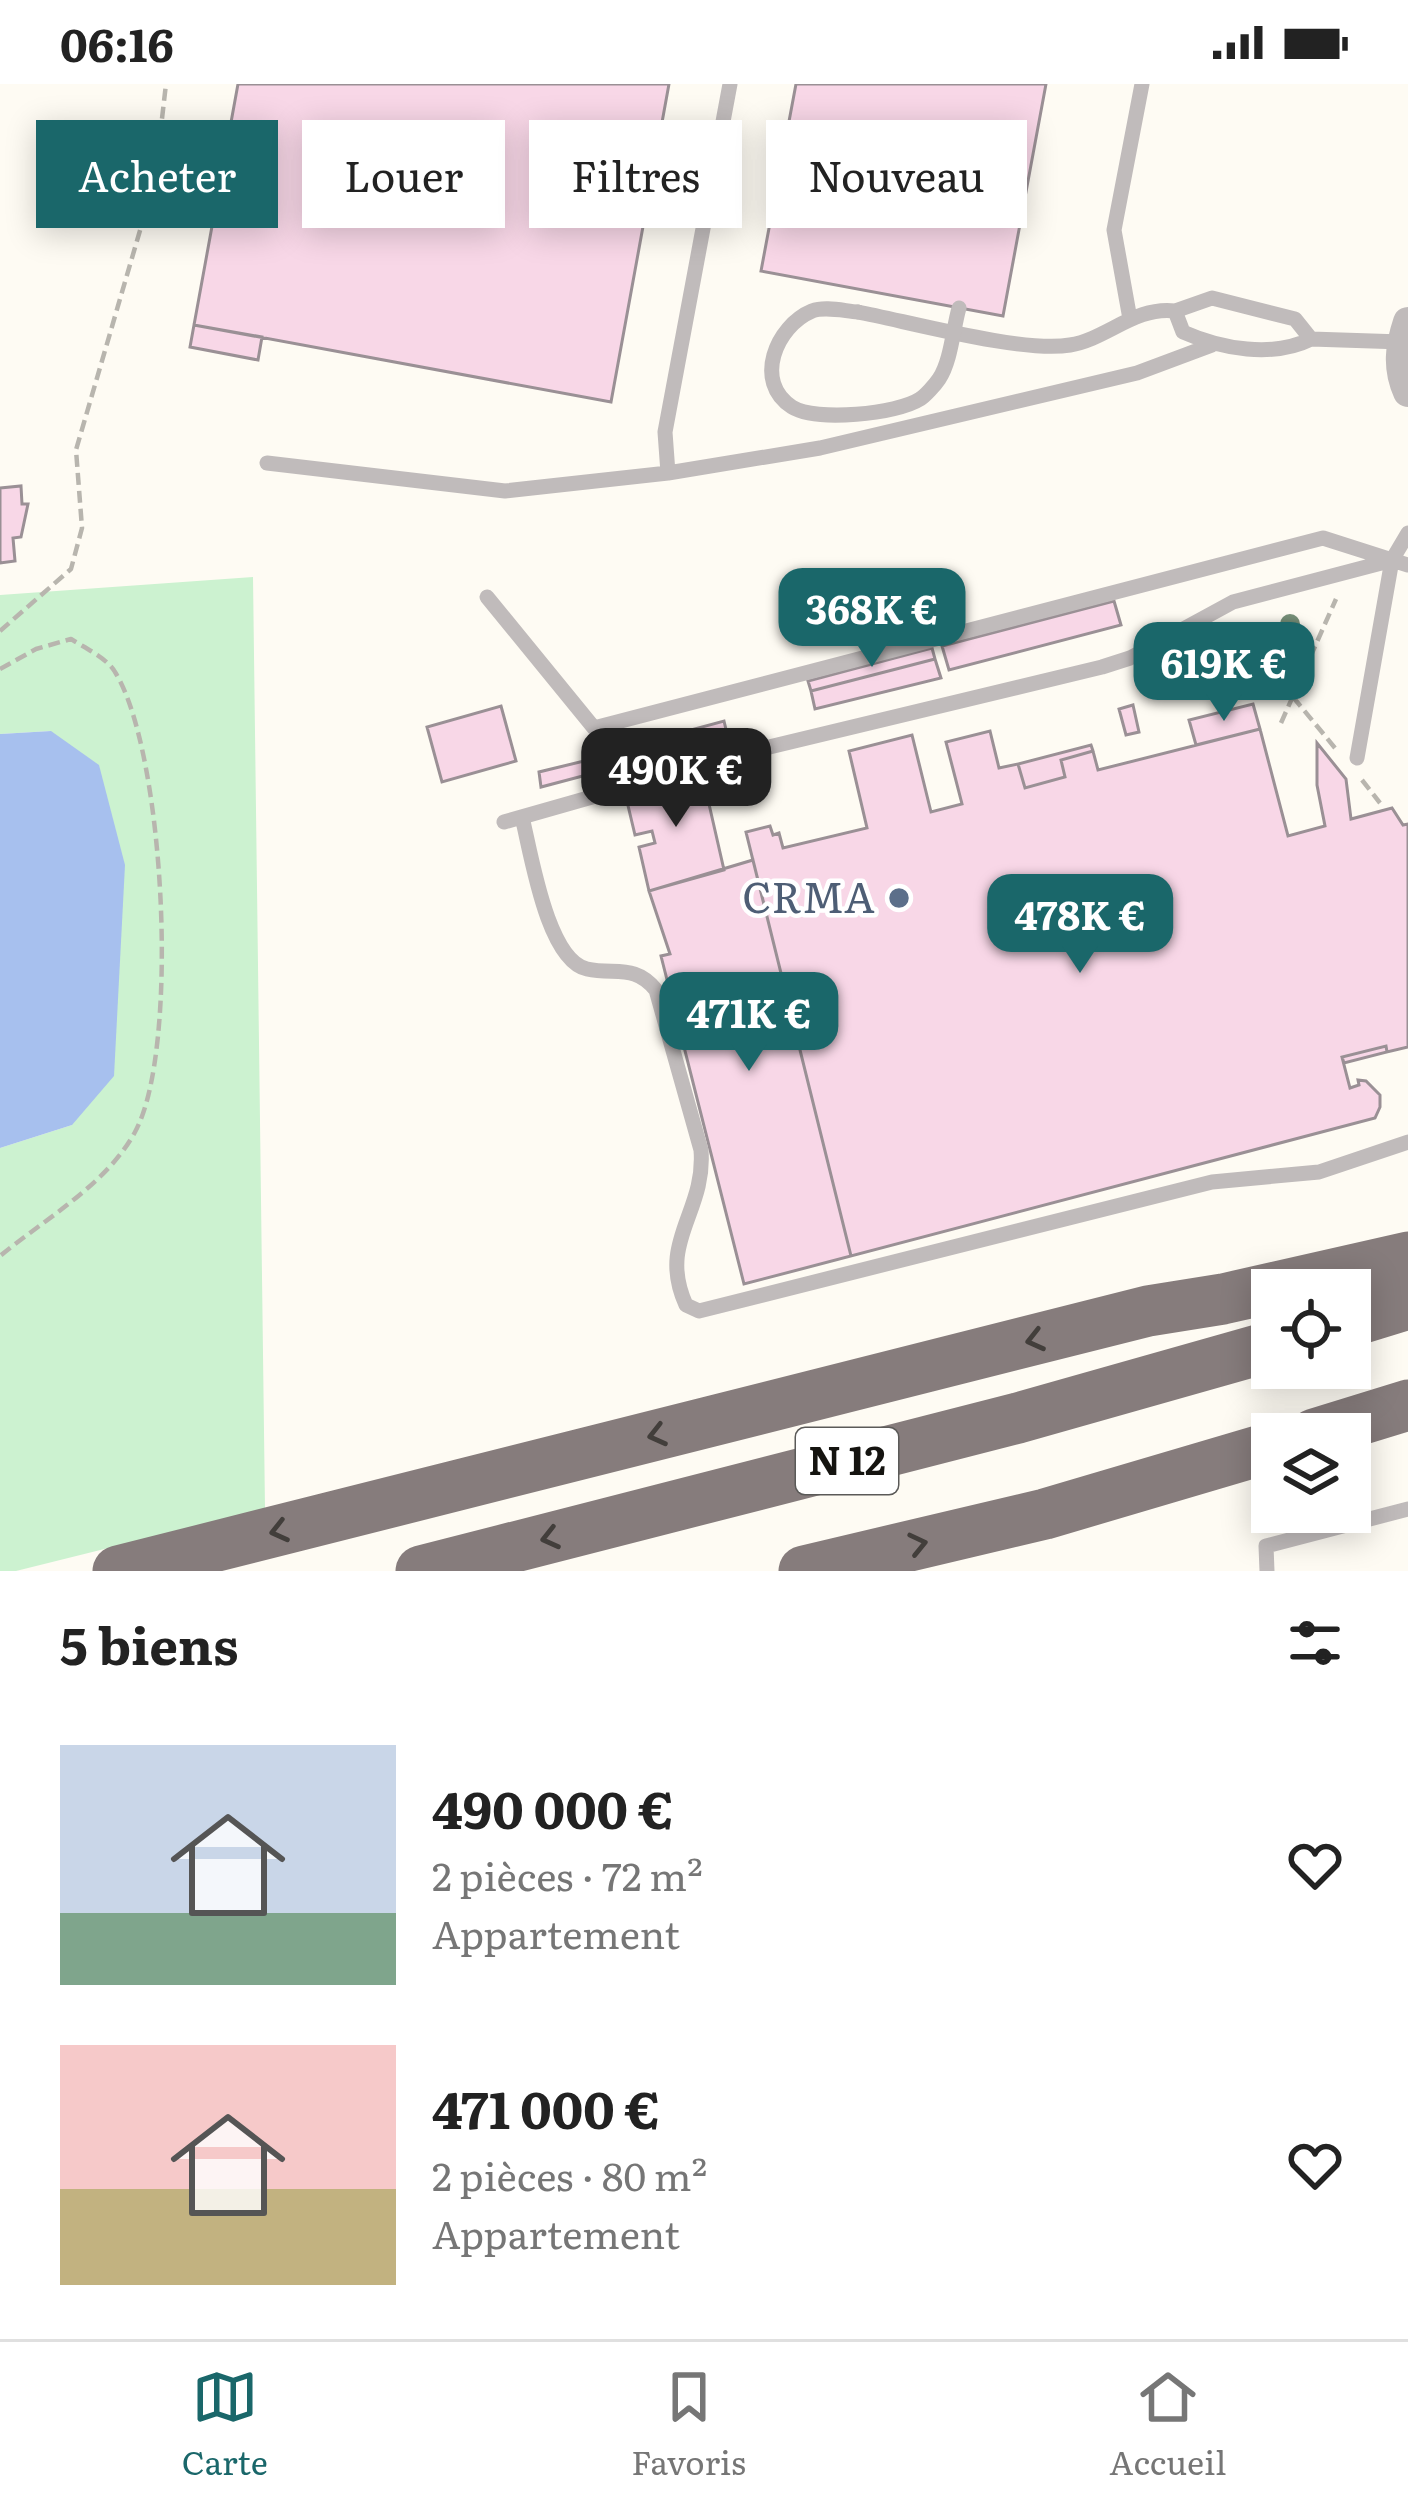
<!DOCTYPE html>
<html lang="fr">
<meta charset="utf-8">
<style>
body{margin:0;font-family:Literata,serif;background:#f6f6f6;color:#222;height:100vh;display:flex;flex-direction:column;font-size:45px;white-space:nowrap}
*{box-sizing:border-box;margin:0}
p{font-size:39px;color:#767676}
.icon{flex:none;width:66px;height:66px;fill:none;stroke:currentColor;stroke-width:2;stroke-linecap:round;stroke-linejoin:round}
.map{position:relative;height:1487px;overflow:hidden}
.panel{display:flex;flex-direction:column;background:#fff;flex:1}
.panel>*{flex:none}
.guide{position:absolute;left:36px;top:36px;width:1338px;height:108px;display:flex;gap:24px}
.fabs{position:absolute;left:1251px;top:1185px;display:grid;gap:24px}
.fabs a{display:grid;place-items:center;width:120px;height:120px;border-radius:0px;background:#fff;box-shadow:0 6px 30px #0003;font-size:60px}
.price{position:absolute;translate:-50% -102px;padding:0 27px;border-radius:24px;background:#1a676a;color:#fff;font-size:39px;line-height:78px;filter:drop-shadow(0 3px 6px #0008)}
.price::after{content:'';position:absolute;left:50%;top:72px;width:36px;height:27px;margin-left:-18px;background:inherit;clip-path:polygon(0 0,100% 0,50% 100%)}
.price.current{background:#222;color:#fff}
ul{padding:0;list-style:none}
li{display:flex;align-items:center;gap:36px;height:300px;padding:0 60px}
li span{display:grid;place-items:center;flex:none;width:336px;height:240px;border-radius:0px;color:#555}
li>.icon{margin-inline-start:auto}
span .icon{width:144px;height:144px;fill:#fffc;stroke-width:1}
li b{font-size:51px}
h2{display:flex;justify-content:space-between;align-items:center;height:144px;padding:0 60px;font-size:51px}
.chip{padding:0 42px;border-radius:0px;background:#fff;box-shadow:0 6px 30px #0003;font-size:42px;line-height:108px}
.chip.current{background:#1a676a;color:#fff}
.status{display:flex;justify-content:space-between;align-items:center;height:84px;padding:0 60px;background:#fff;direction:ltr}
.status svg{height:33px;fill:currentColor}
.dock{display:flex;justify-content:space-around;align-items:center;height:168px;border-top:3px solid #e0e0e0;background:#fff;font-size:33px;color:#767676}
.dock a{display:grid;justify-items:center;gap:6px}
.dock .current{color:#1a676a}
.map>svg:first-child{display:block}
.green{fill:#ccf2d0}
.water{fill:#a7c0ee}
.building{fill:#f8d7e7;stroke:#9a9095;stroke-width:3}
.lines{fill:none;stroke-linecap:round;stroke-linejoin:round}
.path{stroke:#b8b5ae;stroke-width:4.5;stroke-dasharray:12 6;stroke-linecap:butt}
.service{stroke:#c0bbbb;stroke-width:15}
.minor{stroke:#c0bbbb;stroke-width:30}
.trunk{stroke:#867c7c;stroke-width:51}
.service-bridge{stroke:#c0bbbb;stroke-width:15}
.tree{fill:#768f78}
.oneway{stroke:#423e3b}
.service-dot{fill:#5c6f8a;stroke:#fff;stroke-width:4.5}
.labels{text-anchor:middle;stroke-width:9;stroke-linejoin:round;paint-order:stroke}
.shield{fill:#fff;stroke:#5b5a58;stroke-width:3}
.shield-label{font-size:39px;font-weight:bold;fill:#151410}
.service-label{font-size:42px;fill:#4e5e75;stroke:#fff;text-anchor:end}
</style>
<div class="status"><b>06:16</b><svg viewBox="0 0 49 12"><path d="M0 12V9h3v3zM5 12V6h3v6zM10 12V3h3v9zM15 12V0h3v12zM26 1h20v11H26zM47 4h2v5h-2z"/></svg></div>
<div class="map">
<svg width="1408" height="1487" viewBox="0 0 1408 1487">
<rect width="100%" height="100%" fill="#fefbf3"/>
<path class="green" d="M253,493L265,1425L16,1487H0V1064L72,1041L51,647L0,650V511Z"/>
<path class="water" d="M51,647L99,681L125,781L114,992L72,1041L0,1064V650Z"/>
<path class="building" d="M238,0H669L611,318L194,241Z
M796,0H1046L1003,232L761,187Z
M194,241L262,253L258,276L190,263Z
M21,402L22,420H28L21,453L13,454L15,477L0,479V404Z
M1114,517L1121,541L949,586L942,562Z
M932,564L935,575L811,607L808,597Z
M935,575L941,594L815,625L811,607Z
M1253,620L1260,645L1196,661L1189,636Z
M1133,621L1139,648L1126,651L1119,625Z
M501,622L516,677L442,698L427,643Z
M724,637L728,654L666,670L661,654Z
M1260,645L1288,752L1325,742L1317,701V659L1346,695L1351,735L1392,724L1403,741L1408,740V963L1387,968L1386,962L1342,973L1350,1004L1359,1001L1358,996L1366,997L1380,1011V1023L1375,1034L851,1172L746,748L770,742L773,751L779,749L783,764L867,744L849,667L912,651L931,728L962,720L946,658L990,647L999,684L1018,680L1025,704L1065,693L1061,676L1093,667L1098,686Z
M661,654L666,670L638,677L633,661Z
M1091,661L1093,667L1061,676L1065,693L1025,704L1018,680Z
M629,666L632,679L541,703L539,688Z
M701,685L724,786L649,807L639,763L655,759L652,747L635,751L625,709Z
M753,776L851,1172L744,1200L661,872L670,870L649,807Z
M1386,962L1387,968L1344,979L1342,973Z"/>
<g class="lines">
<path class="path" d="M0,547L71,485L82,444L76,366L155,95L166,0
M0,585L36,565L71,555C85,564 107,574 115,588C165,668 180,966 135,1048C107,1100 45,1135 0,1172
M1293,613L1335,664
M1281,639L1336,515
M1362,696L1380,719"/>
<path class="service" d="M1212,214L1295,235L1311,255C1273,274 1221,265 1183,248L1175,227Z
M858,228C910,238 1022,269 1070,261C1107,255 1135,222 1175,227
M1130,235L1114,146L1142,0
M1311,255L1402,258
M267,379L505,407L668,389L820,364L1137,289L1212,261
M668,389L665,348L730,0
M487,513L594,644L1323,454L1408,481
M1357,674L1392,476L1408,449
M522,733C531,769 547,876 587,885C616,891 635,880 656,906L701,1066C706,1129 657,1157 686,1221L699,1227L1212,1098L1319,1088L1408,1058
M504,738L757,666L1102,583L1130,574L1233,518L1389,477
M1267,1487L1266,1462L1408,1425"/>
<path class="minor" d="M1408,238C1400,262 1397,284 1408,308"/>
<path class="trunk" d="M1350,1238L1408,1220
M1314,1350L1408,1321
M118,1487L1148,1227L1223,1215L1408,1173
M421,1487L1018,1334L1272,1262
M804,1487L1045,1430L1272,1363"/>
<path class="service-bridge" d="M858,228C844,227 825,222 812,227C776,242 753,298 792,323C816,338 897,330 920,315C925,312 935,301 939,295C951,277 953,245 959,224"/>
</g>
<circle class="tree" cx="1290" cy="540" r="10"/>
<defs><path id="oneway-chevron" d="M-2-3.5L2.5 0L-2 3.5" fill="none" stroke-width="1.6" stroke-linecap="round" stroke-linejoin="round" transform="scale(3)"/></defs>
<g class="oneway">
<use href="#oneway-chevron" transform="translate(1035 1256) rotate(166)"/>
<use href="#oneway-chevron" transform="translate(657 1351) rotate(166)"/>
<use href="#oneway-chevron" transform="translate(279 1447) rotate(166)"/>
<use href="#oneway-chevron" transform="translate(550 1454) rotate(166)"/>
<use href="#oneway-chevron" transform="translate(918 1460) rotate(-13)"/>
</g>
<circle class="service-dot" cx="899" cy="814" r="12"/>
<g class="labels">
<rect class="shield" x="796" y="1344" width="102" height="66" rx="9"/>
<g class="shield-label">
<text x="847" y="1391">N 12</text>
</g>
<g class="service-label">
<text x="875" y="829">CRMA</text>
</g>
</g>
</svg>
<div class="fabs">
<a><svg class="icon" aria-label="locate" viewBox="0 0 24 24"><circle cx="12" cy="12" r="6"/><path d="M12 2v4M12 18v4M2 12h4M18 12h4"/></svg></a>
<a><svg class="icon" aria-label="layers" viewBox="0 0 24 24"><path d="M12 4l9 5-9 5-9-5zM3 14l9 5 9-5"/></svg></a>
</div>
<b class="price" style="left:872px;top:586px">368K €</b>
<b class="price" style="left:1224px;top:640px">619K €</b>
<b class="price current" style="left:676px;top:746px">490K €</b>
<b class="price" style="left:1080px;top:892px">478K €</b>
<b class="price" style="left:749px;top:990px">471K €</b>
<div class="guide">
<a class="chip current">Acheter</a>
<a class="chip">Louer</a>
<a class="chip">Filtres</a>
<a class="chip">Nouveau</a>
</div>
</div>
<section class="panel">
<h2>5 biens<svg class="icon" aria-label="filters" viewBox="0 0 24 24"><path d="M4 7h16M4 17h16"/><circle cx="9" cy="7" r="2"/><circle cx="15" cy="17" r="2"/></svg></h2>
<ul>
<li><span style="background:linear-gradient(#c9d6e8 70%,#7fa58c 0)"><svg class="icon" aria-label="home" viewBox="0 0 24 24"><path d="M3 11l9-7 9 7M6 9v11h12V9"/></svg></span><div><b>490 000 €</b><p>2 pièces · 72 m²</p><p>Appartement</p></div><svg class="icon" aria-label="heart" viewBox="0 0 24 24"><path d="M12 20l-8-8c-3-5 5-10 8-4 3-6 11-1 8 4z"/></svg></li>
<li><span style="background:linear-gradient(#f6c9c9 60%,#c2b280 0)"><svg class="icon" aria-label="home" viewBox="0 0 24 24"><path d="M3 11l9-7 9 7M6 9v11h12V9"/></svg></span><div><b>471 000 €</b><p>2 pièces · 80 m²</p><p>Appartement</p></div><svg class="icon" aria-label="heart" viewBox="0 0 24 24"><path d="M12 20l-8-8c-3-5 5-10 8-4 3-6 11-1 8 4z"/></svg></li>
</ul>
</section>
<nav class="dock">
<a class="current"><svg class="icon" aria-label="map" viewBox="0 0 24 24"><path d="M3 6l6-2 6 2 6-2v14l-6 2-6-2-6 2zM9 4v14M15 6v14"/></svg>Carte</a>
<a><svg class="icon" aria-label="saved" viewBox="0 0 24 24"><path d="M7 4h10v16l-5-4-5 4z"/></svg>Favoris</a>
<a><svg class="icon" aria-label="home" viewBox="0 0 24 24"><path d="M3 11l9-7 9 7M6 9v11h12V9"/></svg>Accueil</a>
</nav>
